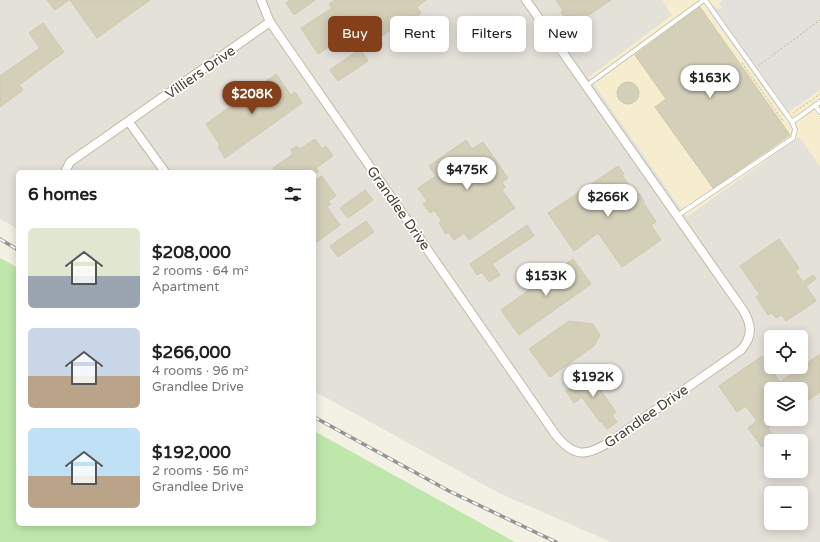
<!DOCTYPE html>
<meta charset="utf-8">
<style>
body{margin:0;font-family:"Varela Round",sans-serif;background:#f6f6f6;color:#202124;height:100vh;display:flex;flex-direction:column;font-size:15px;white-space:nowrap}
*{box-sizing:border-box;margin:0}
p{font-size:13px;color:#757577}
.icon{flex:none;width:22px;height:22px;fill:none;stroke:currentColor;stroke-width:2;stroke-linecap:round;stroke-linejoin:round}
.map{position:relative;flex:1;overflow:hidden}
.details{position:absolute;left:16px;top:170px;width:300px;height:356px;display:flex;flex-direction:column;background:#fff;border-radius:6px;box-shadow:0 2px 10px #0003}
.details>*{flex:none}
.hud{position:absolute;left:328px;top:16px;width:380px;height:36px;display:flex;gap:8px}
.tools{position:absolute;left:764px;top:330px;display:grid;gap:8px}
.tools a{display:grid;place-items:center;width:44px;height:44px;border-radius:6px;background:#fff;box-shadow:0 2px 10px #0003;font-size:20px}
.price{position:absolute;translate:-50% -34px;padding:0 9px;border-radius:14px;background:#fff;color:#222;font-size:13px;line-height:26px;filter:drop-shadow(0 1px 2px #0008)}
.price::after{content:'';position:absolute;left:50%;top:24px;width:12px;height:9px;margin-left:-6px;background:inherit;clip-path:polygon(0 0,100% 0,50% 100%)}
.price.on{background:#83401b;color:#fff}
ul{padding:0;list-style:none}
li{display:flex;align-items:center;gap:12px;height:100px;padding:0 12px}
li span{display:grid;place-items:center;flex:none;width:112px;height:80px;border-radius:6px;color:#555}
li>.icon{margin-inline-start:auto}
span .icon{width:48px;height:48px;fill:#fffc;stroke-width:1}
li b{font-size:17px}
h2{display:flex;justify-content:space-between;align-items:center;height:48px;padding:0 12px;font-size:17px}
.tag{padding:0 14px;border-radius:6px;background:#fff;box-shadow:0 2px 10px #0003;font-size:14px;line-height:36px}
.tag.on{background:#83401b;color:#fff}
.map>svg:first-child{display:block}
.commercial{fill:#f5edce}
.industrial{fill:#e4e1d9;fill-rule:evenodd}
.green{fill:#bfe7ab}
.parking{fill:#e3e1dc}
.building{fill:#d4cfb9;stroke:#cfc9ac}
.lines{fill:none;stroke-linecap:round;stroke-linejoin:round}
.service-casing{stroke:#bdbba6;stroke-width:5.5}
.minor-casing{stroke:#bdbba6;stroke-width:10}
.path{stroke:#bfba97;stroke-width:1;stroke-dasharray:2 2;stroke-linecap:butt}
.service{stroke:#fff;stroke-width:4}
.minor{stroke:#fff;stroke-width:8}
.rail-casing{stroke:#949494;stroke-width:3.5}
.rail{stroke:#fff;stroke-width:2;stroke-dasharray:6;stroke-linecap:butt}
.labels{text-anchor:middle;stroke-width:3.5;stroke-linejoin:round;paint-order:stroke}
.street-label{font-size:14px;fill:#444134;stroke:#fff}
</style>
<div class="map">
<svg width="820" height="542" viewBox="0 0 820 542">
<rect width="100%" height="100%" fill="#f2f1e4"/>
<path class="commercial" d="M662,0H820V166L798,137L688,217L589,77L672,15Z"/>
<path class="industrial" d="M0,0H662L672,15L589,77L687,217L799,137L820,166V542H611L499,493L314,391V172H18V229L0,219ZM771,337H801V367H771ZM771,389H801V419H771ZM771,441H801V471H771ZM771,493H801V523H771Z"/>
<path class="green" d="M0,258L18,268V524H314V431L515,542H0Z"/>
<path class="parking" d="M723,0H820V90L783,116L707,9L714,5L716,8L720,9L722,7L719,3Z"/>
<path class="building" d="M47,0H69L55,10Z
M70,0H150L97,38Z
M290,0H315L294,15L286,3Z
M335,0H426L417,7L421,13L412,20L409,17L362,50L350,33L318,54L301,28L332,8L329,4Z
M556,0H611L571,27L561,12L563,11Z
M700,7L790,135L713,188L655,107L666,99L635,55Z
M43,23L64,52L19,85L23,90L0,107V76L40,48L29,33Z
M360,49L368,61L338,81L330,70Z
M276,74L291,95L295,92L302,103L225,158L218,147L220,145L206,124Z
M617 93a11 11 0 1 1 22 0a11 11 0 1 1-22 0Z
M315,139L322,149L326,146L333,156L316,168L319,172H276L273,168L293,154L291,150L297,146L300,149Z
M466,140L472,149L483,142L508,178L502,182L505,187L502,190L515,208L469,240L464,233L454,240L448,232L446,234L439,223L442,221L434,210L430,213L423,204L427,201L418,188L436,176L429,166Z
M618,166L624,174L622,175L636,195L639,193L644,201L643,202L656,222L651,225L661,240L622,267L598,233L574,251L548,213Z
M322,176L336,196L328,201L331,204L327,207L340,225L314,244V181Z
M365,190L373,200L348,218L340,208Z
M366,221L374,232L338,257L330,246Z
M527,225L534,236L492,264L500,275L489,282L482,272L477,275L470,264Z
M779,239L799,268L795,271L803,282L813,275L816,279L806,286L816,301L786,321L782,315L776,318L772,313L768,315L756,297L760,295L740,266Z
M573,259L591,284L519,335L501,310Z
M569,321L593,324L600,335L594,346L550,377L529,349Z
M820,354V392L801,405V389H771V419H781L768,428L775,438L762,447L748,428L757,421L746,406L737,412L719,386L762,356L780,382Z
M586,370L616,412L612,415L617,422L607,429L601,421L600,422L582,397L574,403L566,391L574,386L571,381Z"/>
<g class="lines">
<g class="service-casing">
<path id="service" d="M586,86L704,0
M815,105L820,112
M792,122L820,102
M677,216L793,138L795,129L792,122L705,0"/>
</g>
<g class="minor-casing">
<path id="minor" d="M261,0L270,22L555,434C574,458 586,457 611,441L741,350C753,336 752,325 743,310L526,0
M129,122L165,172
M65,172L70,162L270,22"/>
</g>
<path class="path" d="M742,63L783,121L784,120
M758,66L820,20
M793,113L820,94"/>
<use href="#service" class="service"/>
<use href="#minor" class="minor"/>
<g class="rail-casing">
<path id="rail" d="M0,239L18,250
M314,417L449,491L556,542"/>
</g>
<use href="#rail" class="rail"/>
</g>
<g class="labels">
<g class="street-label">
<text transform="translate(200 72) rotate(-35)" y="5">Villiers Drive</text>
<text transform="translate(399 208) rotate(55)" y="5">Grandlee Drive</text>
<text transform="translate(646 416) rotate(-35)" y="5">Grandlee Drive</text>
</g>
</g>
</svg>
<div class="tools">
<a><svg class="icon" aria-label="locate" viewBox="0 0 24 24"><circle cx="12" cy="12" r="6"/><path d="M12 2v4M12 18v4M2 12h4M18 12h4"/></svg></a>
<a><svg class="icon" aria-label="layers" viewBox="0 0 24 24"><path d="M12 4l9 5-9 5-9-5zM3 14l9 5 9-5"/></svg></a>
<a>+</a>
<a>−</a>
</div>
<b class="price" style="left:710px;top:99px">$163K</b>
<b class="price on" style="left:252px;top:115px">$208K</b>
<b class="price" style="left:467px;top:191px">$475K</b>
<b class="price" style="left:608px;top:218px">$266K</b>
<b class="price" style="left:546px;top:297px">$153K</b>
<b class="price" style="left:593px;top:398px">$192K</b>
<div class="hud">
<a class="tag on">Buy</a>
<a class="tag">Rent</a>
<a class="tag">Filters</a>
<a class="tag">New</a>
</div>
<section class="details">
<h2>6 homes<svg class="icon" aria-label="filters" viewBox="0 0 24 24"><path d="M4 7h16M4 17h16"/><circle cx="9" cy="7" r="2"/><circle cx="15" cy="17" r="2"/></svg></h2>
<ul>
<li><span style="background:linear-gradient(#dfe7d0 60%,#9aa5b1 0)"><svg class="icon" aria-label="home" viewBox="0 0 24 24"><path d="M3 11l9-7 9 7M6 9v11h12V9"/></svg></span><div><b>$208,000</b><p>2 rooms · 64 m²</p><p>Apartment</p></div></li>
<li><span style="background:linear-gradient(#c9d6e8 60%,#b9a48a 0)"><svg class="icon" aria-label="home" viewBox="0 0 24 24"><path d="M3 11l9-7 9 7M6 9v11h12V9"/></svg></span><div><b>$266,000</b><p>4 rooms · 96 m²</p><p>Grandlee Drive</p></div></li>
<li><span style="background:linear-gradient(#bfe0f5 60%,#b9a48a 0)"><svg class="icon" aria-label="home" viewBox="0 0 24 24"><path d="M3 11l9-7 9 7M6 9v11h12V9"/></svg></span><div><b>$192,000</b><p>2 rooms · 56 m²</p><p>Grandlee Drive</p></div></li>
</ul>
</section>
</div>
